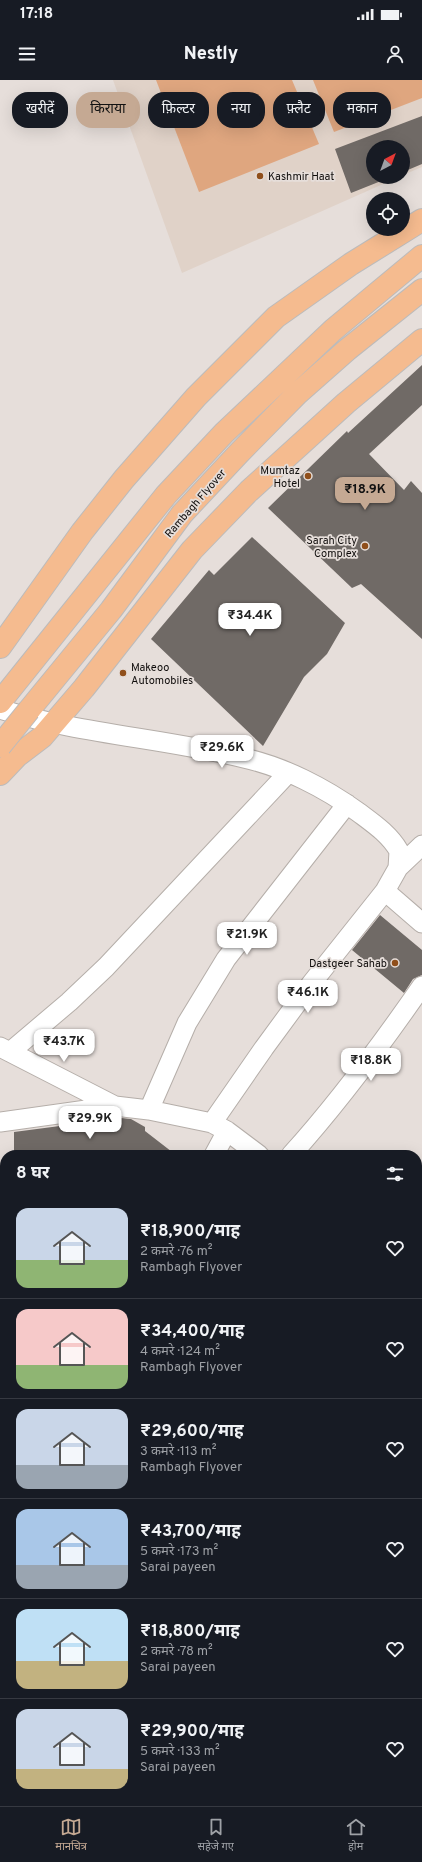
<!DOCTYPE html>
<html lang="hi">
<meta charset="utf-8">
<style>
body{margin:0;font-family:Overpass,"Noto Sans Devanagari",sans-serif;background:#20242c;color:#f1f3f6;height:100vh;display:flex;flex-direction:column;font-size:15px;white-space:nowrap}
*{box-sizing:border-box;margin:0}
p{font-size:13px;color:#9ea1a6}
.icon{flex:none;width:22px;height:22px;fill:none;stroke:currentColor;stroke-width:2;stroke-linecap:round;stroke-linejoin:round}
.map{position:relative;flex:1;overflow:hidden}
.panel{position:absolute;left:0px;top:1070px;width:422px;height:656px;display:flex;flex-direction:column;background:#171b24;border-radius:16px 16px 0 0;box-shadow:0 4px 16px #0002}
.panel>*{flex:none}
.top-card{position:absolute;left:12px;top:12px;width:398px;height:36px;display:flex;gap:8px}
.needle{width:26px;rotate:41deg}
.fabs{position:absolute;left:366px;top:60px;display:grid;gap:8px}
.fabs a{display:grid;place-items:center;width:44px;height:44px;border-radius:50%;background:#171b24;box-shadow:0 4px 16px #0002;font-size:20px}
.price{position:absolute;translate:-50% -34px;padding:0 9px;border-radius:8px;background:#fff;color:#222;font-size:13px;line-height:26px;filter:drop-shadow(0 1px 2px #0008)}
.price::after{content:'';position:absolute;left:50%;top:24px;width:12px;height:9px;margin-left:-6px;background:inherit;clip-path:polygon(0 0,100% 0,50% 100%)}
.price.on{background:#c5a993;color:#111}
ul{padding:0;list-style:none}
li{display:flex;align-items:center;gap:12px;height:100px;padding:0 16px}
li+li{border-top:1px solid #363941}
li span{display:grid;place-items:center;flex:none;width:112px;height:80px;border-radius:12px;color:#555}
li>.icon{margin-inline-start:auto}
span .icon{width:48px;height:48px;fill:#fffc;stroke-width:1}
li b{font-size:17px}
h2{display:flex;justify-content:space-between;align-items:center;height:48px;padding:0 16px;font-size:17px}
.chip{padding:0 14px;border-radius:16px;background:#171b24;box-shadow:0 4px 16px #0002;font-size:14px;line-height:36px}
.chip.on{background:#c5a993;color:#111}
.status{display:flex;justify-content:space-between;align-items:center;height:28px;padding:0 20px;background:#171b24;direction:ltr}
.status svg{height:11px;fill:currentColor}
header{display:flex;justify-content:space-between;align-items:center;height:52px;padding:0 16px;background:#171b24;font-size:18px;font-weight:800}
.dock{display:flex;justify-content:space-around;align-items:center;height:56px;border-top:1px solid #363941;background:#171b24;font-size:11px;color:#9ea1a6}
.dock a{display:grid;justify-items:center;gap:2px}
.dock .on{color:#c5a993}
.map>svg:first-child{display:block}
.built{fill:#e0d2c8}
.green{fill:#dfa67f}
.building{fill:#706a66}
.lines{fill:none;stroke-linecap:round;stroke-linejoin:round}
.street-casing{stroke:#b5aea9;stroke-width:21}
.secondary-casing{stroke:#b5aea9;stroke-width:24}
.primary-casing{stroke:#bcbbbb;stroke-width:24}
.street{stroke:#fff;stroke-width:19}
.secondary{stroke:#faddc7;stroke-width:22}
.primary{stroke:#f5bb8f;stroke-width:22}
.primary-bridge-casing{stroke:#bcbbbb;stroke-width:24;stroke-linecap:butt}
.primary-bridge{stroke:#f5bb8f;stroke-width:22}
.poi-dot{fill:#904f1b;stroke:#e6deda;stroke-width:1.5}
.labels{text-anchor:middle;stroke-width:3.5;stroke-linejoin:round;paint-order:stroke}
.poi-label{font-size:11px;fill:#100d0c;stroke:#e6deda;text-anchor:end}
.street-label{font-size:11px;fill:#100d0c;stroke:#e6deda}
</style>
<div class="status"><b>17:18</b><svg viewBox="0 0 49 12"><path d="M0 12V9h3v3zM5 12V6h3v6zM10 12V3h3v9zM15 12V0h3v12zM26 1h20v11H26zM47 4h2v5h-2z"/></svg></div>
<header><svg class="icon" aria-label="menu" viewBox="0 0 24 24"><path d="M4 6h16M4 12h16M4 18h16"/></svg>Nestly<svg class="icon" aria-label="person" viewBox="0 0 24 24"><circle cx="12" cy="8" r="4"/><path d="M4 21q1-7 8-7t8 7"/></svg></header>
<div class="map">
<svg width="422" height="1726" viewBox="0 0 422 1726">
<rect width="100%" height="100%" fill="#e6deda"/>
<path class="built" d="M113,0H422V87L403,95V67H373V97H399L182,193Z"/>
<path class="green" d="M156,0H292L319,64L199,112Z
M313,0H422V18L334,52Z
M0,1665L5,1667V1709L0,1719Z
M9,1721H87L97,1726H7Z"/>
<path class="building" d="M422,36V84L403,92V67H373V97H391L351,113L335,69Z
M422,285V325L369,374L404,410L411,401L422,413V559L361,504L352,508L268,428L347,351L348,353Z
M252,457L345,543L327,574L304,597L263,666L151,559L209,490L214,495Z
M380,835L422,870V895L413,899L404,913L352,870Z
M121,1038L131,1039L145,1047V1051L176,1075H14V1052Z"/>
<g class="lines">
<g class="street-casing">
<path id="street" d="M0,629C79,654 163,658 244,678C284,687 325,708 358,732C374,744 389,754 399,771L398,788L385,811L311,904L264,968L212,1043
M398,788L422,765
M385,811L422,843
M0,967L115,1026
M10,972L69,922L106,887L288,693
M149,1030L187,943L226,879L347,724
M0,1042L115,1026L149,1030L212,1043L227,1051L259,1075
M214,1075L227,1051
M291,1075C339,1022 381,965 422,906
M417,1202L422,1205
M417,1224L422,1221
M0,1389L5,1384
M0,1505L5,1501"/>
</g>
<g class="secondary-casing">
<path id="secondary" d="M0,1528L5,1530
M0,1556L5,1558
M370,1721L374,1726
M390,1721L394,1726"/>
</g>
<g class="primary-casing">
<path id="primary" d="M0,567L82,452L124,399L196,317L276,237L351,184L422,140
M0,622L166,415L224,353L333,250L422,176
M29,630L111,530L182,434L239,373L297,314L348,269L422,210
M0,694L17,676L42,657L84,608L192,470L249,411L346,323L422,260"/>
</g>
<use href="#street" class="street"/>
<use href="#secondary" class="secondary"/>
<use href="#primary" class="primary"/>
<g class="primary-bridge-casing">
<path id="primary-bridge" d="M0,666L29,630"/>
</g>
<use href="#primary-bridge" class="primary-bridge"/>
</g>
<g class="poi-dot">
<circle cx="260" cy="96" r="4"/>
<circle cx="308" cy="396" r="4"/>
<circle cx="365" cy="466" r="4"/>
<circle cx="123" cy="593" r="4"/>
<circle cx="395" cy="883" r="4"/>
</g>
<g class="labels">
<g class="poi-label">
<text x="268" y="100" text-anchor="start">Kashmir Haat</text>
<text x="300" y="394">Mumtaz<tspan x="300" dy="13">Hotel</tspan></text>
<text x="357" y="464">Sarah City<tspan x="357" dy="13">Complex</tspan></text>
<text x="131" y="591" text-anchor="start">Makeoo<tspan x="131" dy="13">Automobiles</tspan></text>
<text x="387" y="887">Dastgeer Sahab</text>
</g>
<g class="street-label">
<text transform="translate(195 423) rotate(-49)" y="4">Rambagh Flyover</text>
</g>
</g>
</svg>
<div class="fabs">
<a><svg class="needle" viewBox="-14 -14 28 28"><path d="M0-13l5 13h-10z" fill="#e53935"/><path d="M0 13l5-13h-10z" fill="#9ea1a6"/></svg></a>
<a><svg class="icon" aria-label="locate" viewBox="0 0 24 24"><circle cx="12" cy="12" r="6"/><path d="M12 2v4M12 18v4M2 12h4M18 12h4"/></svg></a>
</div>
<b class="price on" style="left:365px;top:431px">₹18.9K</b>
<b class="price" style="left:250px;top:557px">₹34.4K</b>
<b class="price" style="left:222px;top:689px">₹29.6K</b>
<b class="price" style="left:247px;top:876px">₹21.9K</b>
<b class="price" style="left:308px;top:934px">₹46.1K</b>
<b class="price" style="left:64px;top:983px">₹43.7K</b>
<b class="price" style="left:371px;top:1002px">₹18.8K</b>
<b class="price" style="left:90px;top:1060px">₹29.9K</b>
<div class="top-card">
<a class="chip">खरीदें</a>
<a class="chip on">किराया</a>
<a class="chip">फ़िल्टर</a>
<a class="chip">नया</a>
<a class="chip">फ़्लैट</a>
<a class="chip">मकान</a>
</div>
<section class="panel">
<h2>8 घर<svg class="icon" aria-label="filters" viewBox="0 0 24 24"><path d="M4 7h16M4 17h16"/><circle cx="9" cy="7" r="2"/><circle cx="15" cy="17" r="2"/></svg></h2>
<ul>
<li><span style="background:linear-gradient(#c9d6e8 65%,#8fb573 0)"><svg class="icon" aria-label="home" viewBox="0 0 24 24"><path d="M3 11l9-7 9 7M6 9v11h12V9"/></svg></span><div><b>₹18,900/माह</b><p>2 कमरे · 76 m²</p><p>Rambagh Flyover</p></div><svg class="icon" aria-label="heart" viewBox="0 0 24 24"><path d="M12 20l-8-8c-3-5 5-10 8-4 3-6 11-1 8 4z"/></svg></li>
<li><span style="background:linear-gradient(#f6c9c9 70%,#8fb573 0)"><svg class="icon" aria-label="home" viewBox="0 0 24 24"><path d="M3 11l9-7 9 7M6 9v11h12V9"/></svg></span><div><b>₹34,400/माह</b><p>4 कमरे · 124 m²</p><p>Rambagh Flyover</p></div><svg class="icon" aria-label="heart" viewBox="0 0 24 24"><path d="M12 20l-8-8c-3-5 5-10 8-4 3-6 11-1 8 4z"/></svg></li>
<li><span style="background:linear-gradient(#c9d6e8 70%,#9aa5b1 0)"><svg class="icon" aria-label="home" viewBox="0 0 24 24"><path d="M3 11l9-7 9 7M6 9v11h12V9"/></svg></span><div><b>₹29,600/माह</b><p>3 कमरे · 113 m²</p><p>Rambagh Flyover</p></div><svg class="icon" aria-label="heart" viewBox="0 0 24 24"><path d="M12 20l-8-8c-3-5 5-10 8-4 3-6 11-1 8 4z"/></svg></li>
<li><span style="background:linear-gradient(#a9c7e8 70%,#9aa5b1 0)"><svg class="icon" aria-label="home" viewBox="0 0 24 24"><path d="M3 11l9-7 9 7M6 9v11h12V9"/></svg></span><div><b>₹43,700/माह</b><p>5 कमरे · 173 m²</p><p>Sarai payeen</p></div><svg class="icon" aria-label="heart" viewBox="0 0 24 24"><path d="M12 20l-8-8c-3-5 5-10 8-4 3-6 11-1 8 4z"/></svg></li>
<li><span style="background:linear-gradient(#bfe0f5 65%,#c2b280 0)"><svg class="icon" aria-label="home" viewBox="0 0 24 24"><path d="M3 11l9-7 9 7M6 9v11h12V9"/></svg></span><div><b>₹18,800/माह</b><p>2 कमरे · 78 m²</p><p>Sarai payeen</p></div><svg class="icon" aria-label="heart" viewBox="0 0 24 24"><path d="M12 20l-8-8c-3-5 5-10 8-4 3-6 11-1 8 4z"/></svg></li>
<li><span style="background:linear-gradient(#c9d6e8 75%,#c2b280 0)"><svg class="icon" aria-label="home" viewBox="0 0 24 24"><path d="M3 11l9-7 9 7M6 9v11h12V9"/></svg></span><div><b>₹29,900/माह</b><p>5 कमरे · 133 m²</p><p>Sarai payeen</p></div><svg class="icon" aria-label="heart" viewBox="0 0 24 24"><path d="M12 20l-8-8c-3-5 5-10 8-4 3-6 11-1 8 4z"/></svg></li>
</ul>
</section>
</div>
<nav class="dock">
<a class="on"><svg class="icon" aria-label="map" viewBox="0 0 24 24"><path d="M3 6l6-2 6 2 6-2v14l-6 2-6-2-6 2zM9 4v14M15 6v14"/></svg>मानचित्र</a>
<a><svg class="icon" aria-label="saved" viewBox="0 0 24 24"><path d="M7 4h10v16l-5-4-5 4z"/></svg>सहेजे गए</a>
<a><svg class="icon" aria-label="home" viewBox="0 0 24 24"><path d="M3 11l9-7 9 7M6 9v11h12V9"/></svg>होम</a>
</nav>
